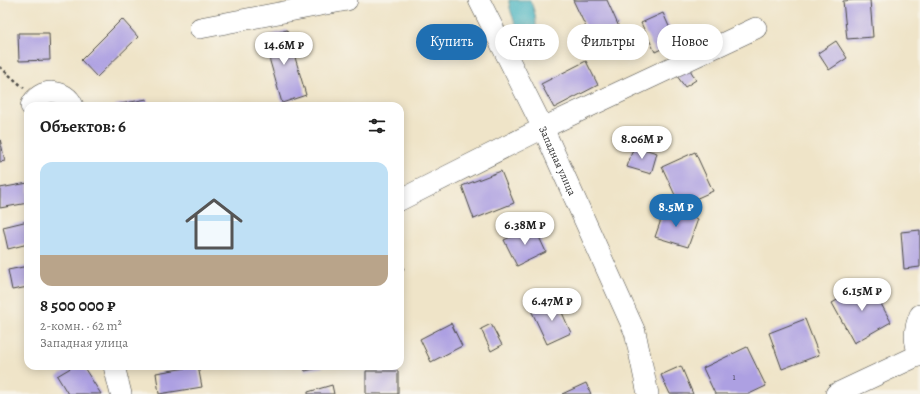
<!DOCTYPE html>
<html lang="ru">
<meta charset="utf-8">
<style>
body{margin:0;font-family:Alegreya,serif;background:#f2f2f2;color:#222;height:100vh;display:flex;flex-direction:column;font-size:15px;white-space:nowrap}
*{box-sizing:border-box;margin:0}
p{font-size:13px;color:#767676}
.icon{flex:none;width:22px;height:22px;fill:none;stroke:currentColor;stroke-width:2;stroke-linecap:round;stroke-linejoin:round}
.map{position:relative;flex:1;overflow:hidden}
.details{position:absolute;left:24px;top:102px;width:380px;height:268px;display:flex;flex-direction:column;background:#fff;border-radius:12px;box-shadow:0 2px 10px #0003}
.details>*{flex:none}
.banner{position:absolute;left:416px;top:24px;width:380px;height:36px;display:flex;gap:8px}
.price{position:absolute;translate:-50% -34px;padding:0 9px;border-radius:14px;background:#fff;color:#222;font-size:13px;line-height:26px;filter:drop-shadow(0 1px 2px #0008)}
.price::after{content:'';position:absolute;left:50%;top:24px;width:12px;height:9px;margin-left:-6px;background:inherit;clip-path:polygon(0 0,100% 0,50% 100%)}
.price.active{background:#1f6fb2;color:#fff}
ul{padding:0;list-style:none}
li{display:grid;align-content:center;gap:8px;height:212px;padding:0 16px}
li+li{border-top:1px solid #e0e0e0}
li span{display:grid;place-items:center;height:124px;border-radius:12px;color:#555}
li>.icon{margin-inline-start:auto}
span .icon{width:72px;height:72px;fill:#fffc;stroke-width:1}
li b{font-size:17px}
h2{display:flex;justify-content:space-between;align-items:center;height:48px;padding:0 16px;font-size:17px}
.tag{padding:0 14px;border-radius:18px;background:#fff;box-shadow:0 2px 10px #0003;font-size:14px;line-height:36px}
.tag.active{background:#1f6fb2;color:#fff}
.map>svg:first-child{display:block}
.water{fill:#46b4c1;stroke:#387076}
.building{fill:#ada0e2}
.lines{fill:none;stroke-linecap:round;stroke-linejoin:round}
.minor-casing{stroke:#484743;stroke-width:22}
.path{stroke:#484743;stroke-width:2.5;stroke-dasharray:3 3;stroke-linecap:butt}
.minor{stroke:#fff;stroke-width:21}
.labels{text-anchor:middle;stroke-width:4;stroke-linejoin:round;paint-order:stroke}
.number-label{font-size:9px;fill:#4c4859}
.street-label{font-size:11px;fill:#2b2b2b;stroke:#f7f3e8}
</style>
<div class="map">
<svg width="920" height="394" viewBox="0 0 920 394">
<rect width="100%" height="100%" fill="#f7f3e8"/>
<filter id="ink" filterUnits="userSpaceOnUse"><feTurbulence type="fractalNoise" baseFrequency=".025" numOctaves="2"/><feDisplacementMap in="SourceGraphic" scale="8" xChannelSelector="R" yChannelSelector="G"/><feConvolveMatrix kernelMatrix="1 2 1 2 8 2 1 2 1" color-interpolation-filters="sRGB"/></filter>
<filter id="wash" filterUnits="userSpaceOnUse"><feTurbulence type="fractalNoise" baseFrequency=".012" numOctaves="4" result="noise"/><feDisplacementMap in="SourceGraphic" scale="16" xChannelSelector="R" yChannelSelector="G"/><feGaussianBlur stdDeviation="0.9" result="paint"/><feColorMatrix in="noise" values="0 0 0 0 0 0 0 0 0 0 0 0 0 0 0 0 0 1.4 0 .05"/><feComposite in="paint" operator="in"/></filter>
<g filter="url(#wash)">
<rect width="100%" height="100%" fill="#efe4c8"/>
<path class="water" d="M509,0H530C535,11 539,26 533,37C528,37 524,37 521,33C516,27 508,7 509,0Z"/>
<g id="blocks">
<path class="building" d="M573,0H607L619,27L592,40Z
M854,0H870L873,37L847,39L843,1Z
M663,13L676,42L655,52L641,23Z
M122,19L138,37L97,77L81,60Z
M287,30L306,95L282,103L263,37Z
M18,33H49L50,60L19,61Z
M836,41L847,58L829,70L818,53Z
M586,61L598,85L554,108L541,84Z
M689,68L696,80L685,87L677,76Z
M147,99L148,106H115V105Z
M0,139L5,161L0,162Z
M634,146L657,153L651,174L627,167Z
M695,152L713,191L680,206L662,167Z
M501,171L514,203L474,219L462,186Z
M28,183V203L0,208V188Z
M665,208L698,219L688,247L655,237Z
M28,221V244L8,249L3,227Z
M534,226L546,252L517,266L504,240Z
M920,230V267L904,269L901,232Z
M400,263L404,269L400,272Z
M28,266V287L12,290L8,270Z
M869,282L891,322L854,343L832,303Z
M557,301L571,333L547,344L532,312Z
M805,319L819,355L782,369L769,333Z
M451,323L462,346L431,362L420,339Z
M491,324L502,345L491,351L481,329Z
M747,347L766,386L749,394H715L703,368Z
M74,366H83L101,394H68L57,376Z
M198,366L202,387L159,394L156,373Z
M304,366H323V367L305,371Z
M681,366L693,394H670L661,375Z
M366,371H398V394H366Z
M586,383L591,394H562Z
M332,385L334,394H308V392Z"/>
</g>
</g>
<g filter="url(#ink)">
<use href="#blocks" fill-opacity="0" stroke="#484743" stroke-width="1"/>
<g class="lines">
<g class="minor-casing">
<g id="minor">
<path id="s1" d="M479,0L543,128L635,332L648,394"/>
<path d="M200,28L347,0"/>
<path d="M31,106C39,87 66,88 73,106"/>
<path d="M400,200L543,128L756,28"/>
<path d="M920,315C914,329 913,341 920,356"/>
<path d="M114,366L121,394"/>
<path d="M836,394L919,355"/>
</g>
</g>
<path class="path" d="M0,67L24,88"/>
<use href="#minor" class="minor"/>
</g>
</g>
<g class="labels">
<g class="number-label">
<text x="734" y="380">1</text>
</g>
<g class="street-label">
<text dy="4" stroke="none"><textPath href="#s1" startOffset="179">Западная улица</textPath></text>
</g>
</g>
</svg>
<b class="price" style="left:284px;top:66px">14.6M ₽</b>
<b class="price" style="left:642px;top:160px">8.06M ₽</b>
<b class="price active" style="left:676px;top:228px">8.5M ₽</b>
<b class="price" style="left:525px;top:246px">6.38M ₽</b>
<b class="price" style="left:862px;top:312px">6.15M ₽</b>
<b class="price" style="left:552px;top:322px">6.47M ₽</b>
<div class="banner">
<a class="tag active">Купить</a>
<a class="tag">Снять</a>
<a class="tag">Фильтры</a>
<a class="tag">Новое</a>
</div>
<section class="details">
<h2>Объектов: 6<svg class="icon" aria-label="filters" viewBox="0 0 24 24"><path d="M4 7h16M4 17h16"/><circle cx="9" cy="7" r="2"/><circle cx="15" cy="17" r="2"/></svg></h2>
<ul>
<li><span style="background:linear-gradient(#bfe0f5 75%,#b9a48a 0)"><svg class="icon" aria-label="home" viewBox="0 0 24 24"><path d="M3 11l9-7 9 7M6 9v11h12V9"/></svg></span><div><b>8 500 000 ₽</b><p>2-комн. · 62 m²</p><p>Западная улица</p></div></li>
</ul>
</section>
</div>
